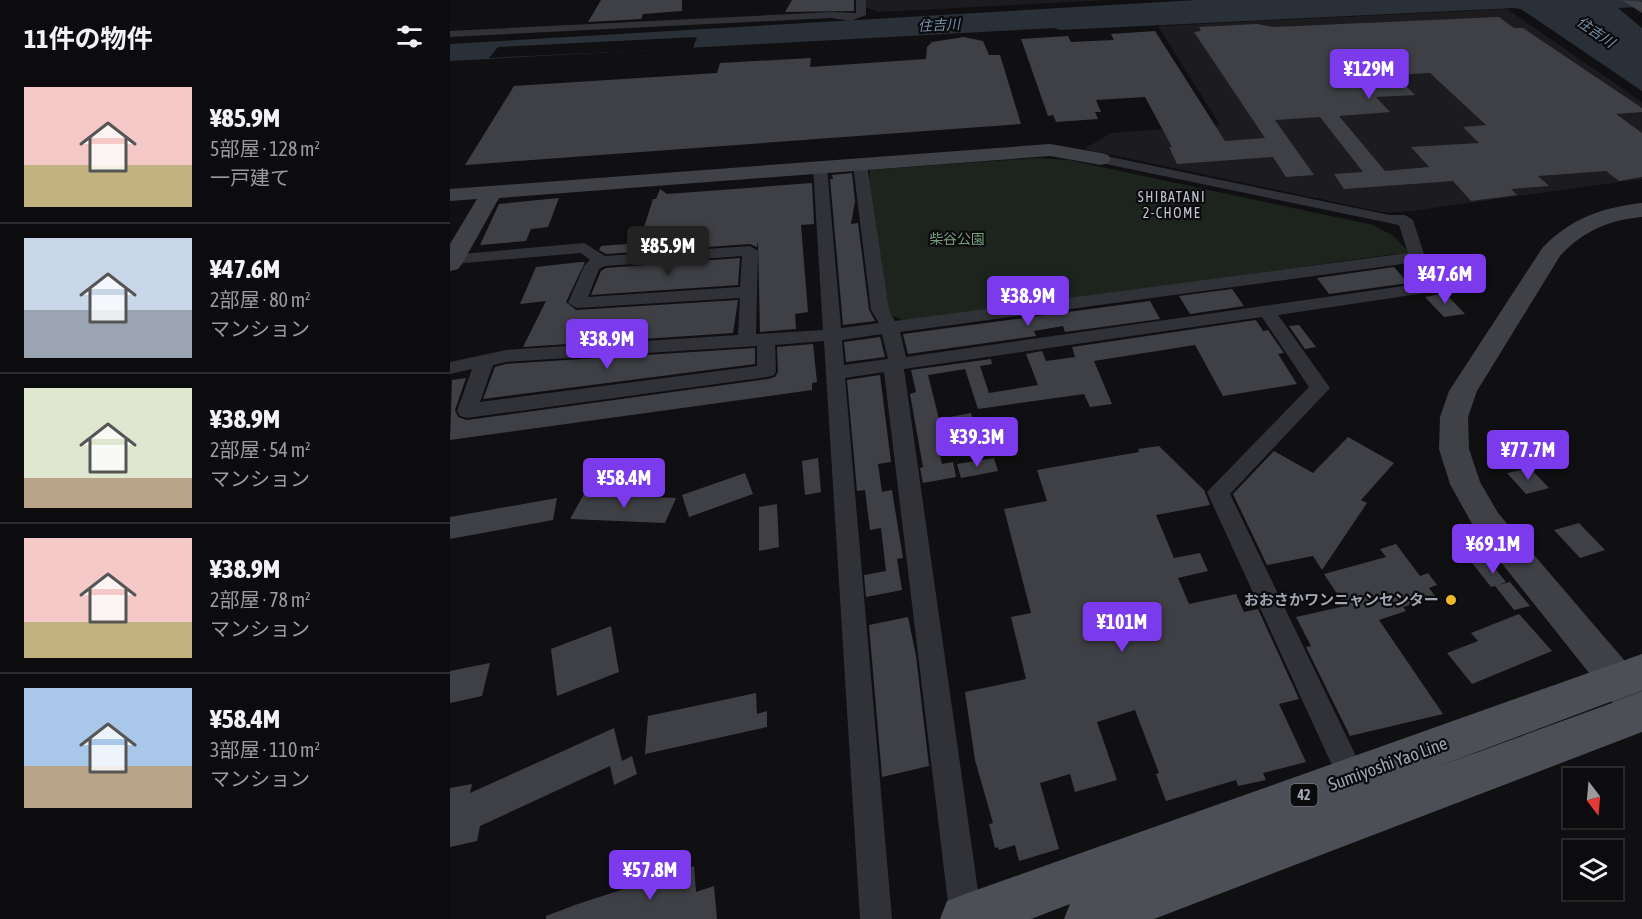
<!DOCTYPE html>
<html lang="ja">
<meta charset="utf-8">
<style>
body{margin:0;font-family:"Asap Condensed","Noto Sans JP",sans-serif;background:#151517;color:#f1f3f6;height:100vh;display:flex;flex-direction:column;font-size:22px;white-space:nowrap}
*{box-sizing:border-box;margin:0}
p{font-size:20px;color:#9a9b9e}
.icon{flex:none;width:33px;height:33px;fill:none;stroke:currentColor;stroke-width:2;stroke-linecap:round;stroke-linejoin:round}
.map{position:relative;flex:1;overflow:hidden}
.sheet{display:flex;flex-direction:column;background:#0c0c0e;width:450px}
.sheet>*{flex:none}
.needle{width:39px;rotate:164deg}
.tools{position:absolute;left:1113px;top:768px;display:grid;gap:12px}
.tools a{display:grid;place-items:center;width:60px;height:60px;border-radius:0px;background:#0c0c0e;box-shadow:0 2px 4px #0004,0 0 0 2px #2c2c2e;font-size:30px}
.price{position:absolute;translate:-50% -51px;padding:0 14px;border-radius:6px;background:#7c3aed;color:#fff;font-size:20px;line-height:39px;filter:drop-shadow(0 2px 3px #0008)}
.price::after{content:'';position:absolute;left:50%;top:36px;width:18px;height:14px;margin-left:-9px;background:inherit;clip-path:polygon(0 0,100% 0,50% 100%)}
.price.current{background:#222;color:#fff}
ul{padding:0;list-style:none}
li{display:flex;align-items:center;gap:18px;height:150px;padding:0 24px}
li+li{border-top:2px solid #2c2c2e}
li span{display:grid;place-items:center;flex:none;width:168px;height:120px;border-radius:0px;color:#555}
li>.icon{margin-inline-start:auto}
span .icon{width:72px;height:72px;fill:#fffc;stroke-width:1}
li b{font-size:26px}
h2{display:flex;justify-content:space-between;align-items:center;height:72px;padding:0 24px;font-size:26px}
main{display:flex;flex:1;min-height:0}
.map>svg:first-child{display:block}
.built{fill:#1c1c1f}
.green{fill:#1d241e}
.water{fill:#293037}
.pier{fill:#101012}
.building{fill:#3f4045;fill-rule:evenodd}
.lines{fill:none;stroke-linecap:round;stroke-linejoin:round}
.street{fill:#313237;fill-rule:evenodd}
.secondary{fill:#3f4147;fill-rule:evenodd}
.primary{fill:#4d4f56;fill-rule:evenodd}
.poi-dot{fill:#f1b829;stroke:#0b0b0d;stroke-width:2}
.labels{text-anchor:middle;stroke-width:4.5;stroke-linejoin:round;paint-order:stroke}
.far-water-label{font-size:14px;font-style:italic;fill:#7792ae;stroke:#0b0b0d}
.far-neighbourhood-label{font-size:14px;letter-spacing:1.5px;fill:#c2c5cf;stroke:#0b0b0d}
.far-park-label{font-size:14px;fill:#789e7c;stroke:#0b0b0d}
.shield{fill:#0b0b0d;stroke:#747880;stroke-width:1.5}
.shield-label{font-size:14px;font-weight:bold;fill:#a1a6b2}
.poi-label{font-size:15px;font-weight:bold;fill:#a1a6b2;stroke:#0b0b0d;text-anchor:end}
.near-street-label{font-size:18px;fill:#a1a6b2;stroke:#0b0b0d}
</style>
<main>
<section class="sheet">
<h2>11件の物件<svg class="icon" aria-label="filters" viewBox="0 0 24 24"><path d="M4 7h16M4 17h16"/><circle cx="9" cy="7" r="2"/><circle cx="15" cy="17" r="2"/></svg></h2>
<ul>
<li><span style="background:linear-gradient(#f6c9c9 65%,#c2b280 0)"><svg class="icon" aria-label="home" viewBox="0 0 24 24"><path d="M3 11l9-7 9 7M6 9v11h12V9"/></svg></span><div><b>¥85.9M</b><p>5部屋 · 128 m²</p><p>一戸建て</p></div></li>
<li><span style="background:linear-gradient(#c9d6e8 60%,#9aa5b1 0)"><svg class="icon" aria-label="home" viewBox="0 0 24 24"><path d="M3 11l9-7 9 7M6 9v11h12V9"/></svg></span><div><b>¥47.6M</b><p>2部屋 · 80 m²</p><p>マンション</p></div></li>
<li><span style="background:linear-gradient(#dfe7d0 75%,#b9a48a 0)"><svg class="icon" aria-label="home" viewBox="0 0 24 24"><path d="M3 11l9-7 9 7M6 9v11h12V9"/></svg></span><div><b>¥38.9M</b><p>2部屋 · 54 m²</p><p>マンション</p></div></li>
<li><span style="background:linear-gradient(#f6c9c9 70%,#c2b280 0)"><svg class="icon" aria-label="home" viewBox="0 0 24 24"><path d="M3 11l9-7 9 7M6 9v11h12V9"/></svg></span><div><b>¥38.9M</b><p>2部屋 · 78 m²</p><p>マンション</p></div></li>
<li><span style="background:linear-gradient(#a9c7e8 65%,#b9a48a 0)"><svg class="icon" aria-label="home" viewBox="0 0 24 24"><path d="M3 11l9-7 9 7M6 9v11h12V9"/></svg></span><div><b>¥58.4M</b><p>3部屋 · 110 m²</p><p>マンション</p></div></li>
</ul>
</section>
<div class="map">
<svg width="1192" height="919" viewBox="0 0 1192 919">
<rect width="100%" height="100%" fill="#101012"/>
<path class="built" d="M416,0H658L428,12L416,7Z
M1057,9L1192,102V179L953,212H932L634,149L661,133L770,125L708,26Z"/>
<path class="green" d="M587,158L619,160L923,225L942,235L961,254H944L457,322L439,314L419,185L420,170Z"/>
<path class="water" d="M746,0H1192V7L1168,8L1192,28V91L1071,9L1064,8L610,30L604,28L0,61V44Z"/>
<path class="pier" d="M247,37L243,48L39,58L48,47Z"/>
<path class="building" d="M151,0H232V11L193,14L191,19L138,22Z
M342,0H404V11L335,12Z
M1049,17L1064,28H1073L1192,108V112L1166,114L1192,133V177L1169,181L1156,171L1088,176L1099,186L1061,189L1067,195L1021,201L1003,181L894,189L884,174L913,172L870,117L825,120L864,175L836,177L823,157L727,164L719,147H722L695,97L646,100L651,112H645L648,119L606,122L603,115L598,116L571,39L618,36L621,42L664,40L661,34L705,31L775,141L815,138L744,32L751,31L749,27L807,24L824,27ZM980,73L1036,125L1013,127L1029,143L961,147L979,167L935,171L889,116L940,112L926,97L965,95L945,75Z
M514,37L533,41L539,55H550L571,124L15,165L64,86L267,73L270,63L361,58L360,67L476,59L477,47L482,42Z
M402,173L405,202L401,224L408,223L419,310L425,321L393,325L380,179H383L382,175Z
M362,183L364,224L351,225L358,312L345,314L346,329L310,332L308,241L307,247L300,244L156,254L149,250L151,246L189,243L203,199H206L210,189L217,194Z
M109,198L98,227L81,229L76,241L30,245L49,204Z
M290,258L288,285L141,295L151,271L156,268Z
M131,262H135L116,302L126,310L288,300L283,333L73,347L96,301L70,304L86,267Z
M944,267L958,283L879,294L867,278Z
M782,289L794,306L740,314L729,296Z
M995,293L1015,314L994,317L975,297Z
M700,301L710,319L615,332L613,326L584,331L586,336L458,354L453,334Z
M806,320L813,331L818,330L834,353L828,354L847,384L773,396L745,345L644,361L662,404L640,407L634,394L528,409L515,369L478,375L489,419L521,413L525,429L486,436L492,464L503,462L506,477L473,483L470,468L473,467L460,394L466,392L461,370L541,359L542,364L530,366L539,393L588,385L576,354L592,351L596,361L625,357L622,347Z
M849,325L866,347L855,349L839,326Z
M430,337L435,357L396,362L394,342Z
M363,344L367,382L362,383V390L0,440L2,380L16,378L5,410L8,417L17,420L318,379L325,377L328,372L327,347Z
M305,348V364L33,399L45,367L56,364Z
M430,375L441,462L428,464L432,492L442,490L444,503L453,558L447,559L452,590L416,597L414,575L436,571L431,528L420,530L415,490L407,491L397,380Z
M898,437L944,463L911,500L917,503L872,570L863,556L817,565L783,494L824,451L863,473Z
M709,446L754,490L760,505L706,515L724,558L750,553L758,571L728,578L739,604L786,594L794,612L808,609L849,699L829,704L856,762L813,773L816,780L788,786L786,780L716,801L706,774L709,773L685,710L647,722L667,780L625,792L620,774L590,783L609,849L569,861L565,845L549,850L548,847L545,848L539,824L543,823L525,760L515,692L576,679L561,617L581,613L554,509L597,501L587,470L689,452L688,449Z
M368,458L371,492L355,495L352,461Z
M544,458L548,471L511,478L507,464Z
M1080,468L1099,488L1076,494L1057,473Z
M295,473L303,494L239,517L232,495Z
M134,494L226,498L215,523L120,519Z
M107,498L103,520L0,539V517Z
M327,504L329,547L309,551V507Z
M1129,523L1155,550L1130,558L1104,530Z
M1022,540L1056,582L1048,585L1060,582L1080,606L1064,610L1045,586L1041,587L1007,544Z
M946,544L970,576L978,573L987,585L979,588L986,597L953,607L956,611L929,620L993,714L900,736L856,647L861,646L846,617L895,606L874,574L936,557L930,549Z
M1069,614L1102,651L1022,684L997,653L1028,641L1021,633Z
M458,617L466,656L479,766L432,777L419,625Z
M161,626L169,672L107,696L101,649Z
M40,663L32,696L0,703V671Z
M306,693L307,714L317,711V727L195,754L198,716Z
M164,728L172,761L182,756L187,774L164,785L160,766L30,826L27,841L0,847V788L22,784L20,793Z
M244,866L246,892L264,886L267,919H96V916L125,905Z"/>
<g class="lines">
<path class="street" d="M406,0H416V15L400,21L381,18L0,37V31L382,12L406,13Z
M651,155L939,215H955L963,220L975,257L967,262L450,332L456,357L982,282L988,283L991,287L988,291L982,292L828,315L880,388L780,494L916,777L912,787L902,791L892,787L757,492L859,387L812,317L454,369L532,919H500L434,372L395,378L442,919H410L374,341L325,345L326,371L324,375L317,377L17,418L10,416L7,411L22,369L0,374V362L56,350L288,335L290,298L127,308L118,303L134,266L140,260L131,253L3,264L0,263V255L134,243L155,256L300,246L308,251L306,334L373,330L363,167L370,163L377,167L391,328L429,323L421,310L403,165L410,161L417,165L439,310L445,321L958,253L949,225L646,162V156ZM292,256L290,287L138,297L149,269L155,266ZM432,334L438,359L394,365L392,340ZM307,346V366L30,402L43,365L56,362Z"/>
<path class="secondary" d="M1172,0L1192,2V13Z
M600,144L651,153L658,155L661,159L658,163L651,165L600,156L49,198L12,264L8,269L0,271V244L27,199L0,201V189Z
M1192,203V217C1159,220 1133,231 1110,256L1027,391L1018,417L1019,449L1030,482L1048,513L1192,681V727L1178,722L1026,531L1000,484L989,449L990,417L999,391L1093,247C1120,219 1153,207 1192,203Z"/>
<path class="primary" d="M1192,654V690L984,768L1192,692V732L704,919H614L620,904L581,919H490L497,901L515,894Z"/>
</g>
<circle class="poi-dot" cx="1001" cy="600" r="6"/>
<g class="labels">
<g class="far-water-label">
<text transform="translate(489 25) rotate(-3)" y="5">住吉川</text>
<text transform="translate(1146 32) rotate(35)" y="5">住吉川</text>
</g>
<g class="far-neighbourhood-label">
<text x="722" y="202">SHIBATANI<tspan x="722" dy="16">2-CHOME</tspan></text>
</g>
<g class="far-park-label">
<text x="507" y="244">柴谷公園</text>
</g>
<rect class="shield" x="840.5" y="784" width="27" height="22" rx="4.5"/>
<g class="shield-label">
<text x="854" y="800">42</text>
</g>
<g class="poi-label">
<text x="989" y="605">おおさかワンニャンセンター</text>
</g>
<g class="near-street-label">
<text transform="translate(938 764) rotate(-20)" y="6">Sumiyoshi Yao Line</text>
</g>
</g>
</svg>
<div class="tools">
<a><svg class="needle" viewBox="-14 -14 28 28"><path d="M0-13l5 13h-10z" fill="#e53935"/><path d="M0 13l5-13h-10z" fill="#9a9b9e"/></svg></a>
<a><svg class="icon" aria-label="layers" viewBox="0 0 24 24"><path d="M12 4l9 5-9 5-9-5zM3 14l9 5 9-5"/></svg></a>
</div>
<b class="price" style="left:919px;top:100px">¥129M</b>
<b class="price current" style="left:218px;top:277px">¥85.9M</b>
<b class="price" style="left:995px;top:305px">¥47.6M</b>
<b class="price" style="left:578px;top:327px">¥38.9M</b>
<b class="price" style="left:157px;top:370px">¥38.9M</b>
<b class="price" style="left:527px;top:468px">¥39.3M</b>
<b class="price" style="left:1078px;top:481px">¥77.7M</b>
<b class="price" style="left:174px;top:509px">¥58.4M</b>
<b class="price" style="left:1043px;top:575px">¥69.1M</b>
<b class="price" style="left:672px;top:653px">¥101M</b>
<b class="price" style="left:200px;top:901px">¥57.8M</b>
</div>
</main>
